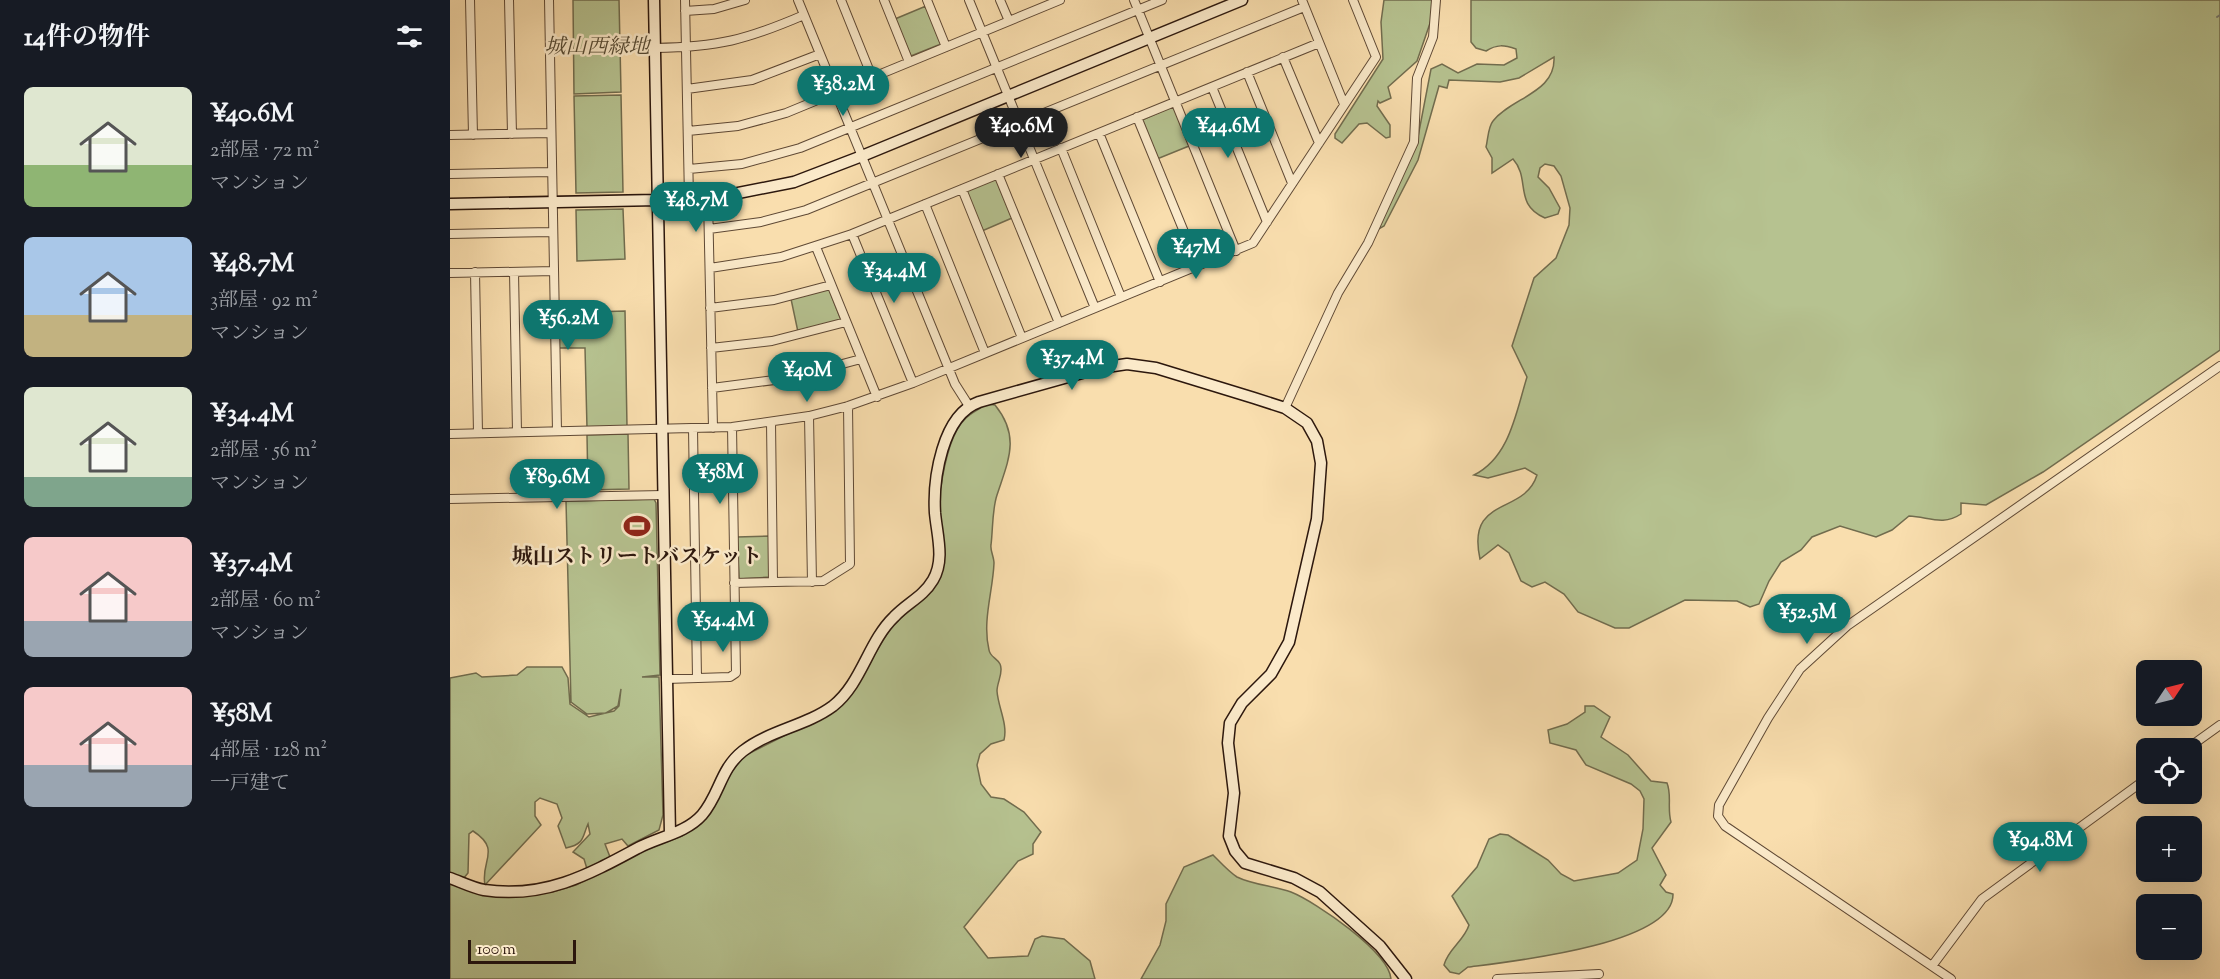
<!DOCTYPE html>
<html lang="ja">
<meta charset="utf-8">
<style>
body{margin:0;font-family:"Sorts Mill Goudy","Noto Serif JP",serif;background:#20242c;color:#f1f3f6;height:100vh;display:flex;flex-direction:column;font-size:22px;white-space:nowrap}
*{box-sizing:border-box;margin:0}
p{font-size:20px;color:#9ea1a6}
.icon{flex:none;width:33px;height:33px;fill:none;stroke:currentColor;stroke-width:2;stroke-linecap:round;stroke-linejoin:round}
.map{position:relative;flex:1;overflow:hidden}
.details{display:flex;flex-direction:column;background:#171b24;width:450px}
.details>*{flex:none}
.needle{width:39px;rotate:55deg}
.tools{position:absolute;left:1686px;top:660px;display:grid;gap:12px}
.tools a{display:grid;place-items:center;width:66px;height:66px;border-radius:9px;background:#171b24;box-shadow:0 6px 24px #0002;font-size:30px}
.scale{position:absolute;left:18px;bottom:15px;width:108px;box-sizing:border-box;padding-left:6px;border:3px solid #2c170d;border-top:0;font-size:16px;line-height:21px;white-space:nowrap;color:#2c170d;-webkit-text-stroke:4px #fbeaca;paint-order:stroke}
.price{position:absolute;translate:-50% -51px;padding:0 14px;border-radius:21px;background:#0f766e;color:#fff;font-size:20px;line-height:39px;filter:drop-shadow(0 2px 3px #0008)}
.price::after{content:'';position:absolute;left:50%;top:36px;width:18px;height:14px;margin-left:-9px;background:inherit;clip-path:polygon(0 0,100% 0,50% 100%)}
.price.active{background:#222;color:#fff}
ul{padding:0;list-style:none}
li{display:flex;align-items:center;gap:18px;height:150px;padding:0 24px}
li span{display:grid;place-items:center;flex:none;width:168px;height:120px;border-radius:9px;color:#555}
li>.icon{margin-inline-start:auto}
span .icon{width:72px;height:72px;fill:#fffc;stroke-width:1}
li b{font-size:26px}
h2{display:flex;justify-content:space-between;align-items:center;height:72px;padding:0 24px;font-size:26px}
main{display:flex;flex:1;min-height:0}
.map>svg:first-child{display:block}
.green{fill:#b6c290;stroke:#716c4e;stroke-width:1.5}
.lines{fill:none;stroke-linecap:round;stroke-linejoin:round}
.stream{stroke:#747872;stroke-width:2}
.street-casing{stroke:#5f4935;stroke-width:10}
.secondary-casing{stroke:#2c170d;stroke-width:13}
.street{stroke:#fbeaca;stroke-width:8}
.secondary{stroke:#fbeaca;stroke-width:10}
.labels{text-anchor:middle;stroke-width:5;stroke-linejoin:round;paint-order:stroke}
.park-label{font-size:21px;font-style:italic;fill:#554a34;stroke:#fbeaca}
.poi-label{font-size:21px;font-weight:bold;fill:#2c170d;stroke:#fbeaca}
</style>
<main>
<section class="details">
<h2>14件の物件<svg class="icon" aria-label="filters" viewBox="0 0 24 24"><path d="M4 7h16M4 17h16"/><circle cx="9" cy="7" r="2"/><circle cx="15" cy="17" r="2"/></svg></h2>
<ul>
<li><span style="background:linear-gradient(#dfe7d0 65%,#8fb573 0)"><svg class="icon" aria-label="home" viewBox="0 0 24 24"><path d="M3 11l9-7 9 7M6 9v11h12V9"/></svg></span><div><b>¥40.6M</b><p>2部屋 · 72 m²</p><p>マンション</p></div></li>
<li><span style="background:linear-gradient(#a9c7e8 65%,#c2b280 0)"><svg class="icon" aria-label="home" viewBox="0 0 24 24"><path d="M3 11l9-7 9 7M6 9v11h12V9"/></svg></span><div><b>¥48.7M</b><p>3部屋 · 92 m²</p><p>マンション</p></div></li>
<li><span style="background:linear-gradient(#dfe7d0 75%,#7fa58c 0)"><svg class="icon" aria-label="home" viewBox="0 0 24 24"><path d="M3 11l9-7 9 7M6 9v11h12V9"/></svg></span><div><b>¥34.4M</b><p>2部屋 · 56 m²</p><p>マンション</p></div></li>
<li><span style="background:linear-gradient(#f6c9c9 70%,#9aa5b1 0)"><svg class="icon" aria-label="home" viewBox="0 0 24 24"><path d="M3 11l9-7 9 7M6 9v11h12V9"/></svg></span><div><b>¥37.4M</b><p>2部屋 · 60 m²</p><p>マンション</p></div></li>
<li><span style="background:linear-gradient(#f6c9c9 65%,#9aa5b1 0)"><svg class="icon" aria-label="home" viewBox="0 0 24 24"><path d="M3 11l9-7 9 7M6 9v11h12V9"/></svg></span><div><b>¥58M</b><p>4部屋 · 128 m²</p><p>一戸建て</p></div></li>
</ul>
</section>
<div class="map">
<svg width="1770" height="979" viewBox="0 0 1770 979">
<rect width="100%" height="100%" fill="#f9deae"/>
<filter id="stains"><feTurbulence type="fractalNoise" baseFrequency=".00333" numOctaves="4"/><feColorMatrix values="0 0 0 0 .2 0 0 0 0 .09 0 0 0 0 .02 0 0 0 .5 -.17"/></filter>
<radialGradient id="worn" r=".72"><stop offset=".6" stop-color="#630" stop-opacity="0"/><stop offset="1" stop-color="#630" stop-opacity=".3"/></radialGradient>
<path class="green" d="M123,0H169L171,92L124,94Z
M934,0H988L967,61L938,87L941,98L930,103L928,101L927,106L940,125V137L936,138L917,123L909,124L892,143L885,138V134L933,59L931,22Z
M1021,0H1770V350L1593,472L1536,505L1511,503V514C1493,526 1479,517 1459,516L1442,530L1426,537L1390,526L1362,537L1351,550L1331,562L1319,581L1309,604L1300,607L1287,601L1235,600L1179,628H1165L1128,612L1114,594L1095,582L1082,587L1071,581L1059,553L1048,545L1030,559C1016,495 1074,516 1087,475L1075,468L1038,478L1024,475C1060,457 1066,412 1077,377L1062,346L1084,278L1106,258L1119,225L1120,208L1111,176L1104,166L1095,164L1090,168L1088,177L1099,188L1110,208L1108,214L1095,218C1063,204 1081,179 1063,159L1042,173V158L1036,147C1038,139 1038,127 1043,121C1062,97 1106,93 1104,57L1069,78L1050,82L999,80L997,88L989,86L968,160L934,226L927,230L967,142L981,69L992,64L1008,73L1027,64L1054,65L1067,58L1066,49C1054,45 1047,44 1036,51L1026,48L1021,42Z
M476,6L491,44L461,56L445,19Z
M171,95L173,192L126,193L124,96Z
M721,107L725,109L739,146L707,159L692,120Z
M546,179L562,218L532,231L516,191Z
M173,209L175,259L127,261L126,210Z
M379,289L391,320L348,332L341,299Z
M175,311L177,427L137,428L135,348H109L108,313Z
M537,404L545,405C571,437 558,461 547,495C542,510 543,529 541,545C540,550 544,557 544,563C543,591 532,621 539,650C540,657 547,658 550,664C554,672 547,682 547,691C548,707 558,724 554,740L541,744L530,754L527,765L531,784L541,797L554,799L574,812L591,832L583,844V854L568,861L514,927L538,958L578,956L585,939L592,936L614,939L640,961L645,979H0V883L48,895L102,892L126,885L194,850L232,836L247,825L284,768L296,755L374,716L410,679L441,627L483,589C485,549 487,448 514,420C520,413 530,409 537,404Z
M178,434L179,489L138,490L137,435Z
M204,499L206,503L210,675L192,677H209L213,815L209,830L178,846L172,839L155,844L160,857L137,869L134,859L123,852L140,834L138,824C132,837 135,844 116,848L108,826L112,818L107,804L90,798L85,802V816L91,825L35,885C30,861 52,850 23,831L19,834L18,873L13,879L0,874V678L26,673L32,677L67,675L77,667H112L118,678L120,704L139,717L164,711L169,706L171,689L168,706L156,713L137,714L121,702L116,501Z
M319,536L320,577L289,579L287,537Z
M1135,706H1144L1160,717L1151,737L1178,755L1201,781L1217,783C1222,795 1217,808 1221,822L1202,848L1216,875L1210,885L1216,892L1223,894C1224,945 1057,962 1018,967L1009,974L1000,972L994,965C998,949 1014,941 1019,925L1002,896L1027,867L1039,839L1050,834L1058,835L1098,860L1111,874L1124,881L1168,873L1187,860L1193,829L1194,799L1190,791L1181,784L1136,765L1126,750L1100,743L1098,730L1117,724L1135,712Z
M763,855C770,862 779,872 787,877C803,885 825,886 841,892C866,902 939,952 941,979H691L710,945L716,921V904L734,867Z"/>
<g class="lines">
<path class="stream" d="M1767,17L1770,15"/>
<g class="street-casing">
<path id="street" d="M20,0L23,135
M59,0L62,134
M99,0L107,431
M235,0L239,199
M348,0L505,384L519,406
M391,0L422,77
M434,0L459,62
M477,0L496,47
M519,0L645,308
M550,0L559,21
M684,0L786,251
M852,0L894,104
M235,11L264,9L295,0
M205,48C268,47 296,40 354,15
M833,57L869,143
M797,72L842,183
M762,87L817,222
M237,89L302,80L370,54
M687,117L748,266
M238,131L288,126L336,113L610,0
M649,133L710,282
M0,135L101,133
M611,148L671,297
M239,169L292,164L350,148L712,0
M0,174L102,172
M548,174L609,323
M512,189L572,338
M258,199L263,428
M475,204L535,353
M259,229L311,222L356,210L854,7
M0,234L103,232
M402,234L463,383
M366,247L427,397
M260,268L331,257L402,234L869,43
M25,272L28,433
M64,272L67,432
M0,273L104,271
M260,308L324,300L381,285
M261,348L322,341L396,322
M262,388L340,378L411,359
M835,408L888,293L918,243L964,142L967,78L983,37L986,0
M359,416L362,582
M321,422L323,582
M243,429L247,678
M0,434L282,427L359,416L398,406L463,383L803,243L926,57L903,0
M0,499L213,495
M284,583L373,581L400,564L398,406
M216,679L280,677L286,673L282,427
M1738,748L1770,725
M1482,966L1532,899L1696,779
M1047,979L1149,974
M1501,979L1275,826L1268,816L1269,805L1318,718L1350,669L1397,626L1770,366"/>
</g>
<g class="secondary-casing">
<path id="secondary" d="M204,0L220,834
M0,204L258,199L344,182L412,156L792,0
M0,878C11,882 23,888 34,890C94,899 138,875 188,848C209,837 236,833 252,815C270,794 270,769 293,751C320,730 356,726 383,706C412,683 418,642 444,617C457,603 473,597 483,580C495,560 487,535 485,513C483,479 492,415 529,402L650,368L677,364L706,368L804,398L835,408L857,423L867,441L871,463L867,519L839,642L821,674L792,703L780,723L778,743L784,793L779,836L785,851L795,863L844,878L870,892L930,946L956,979"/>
</g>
<use href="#street" class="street"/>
<use href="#secondary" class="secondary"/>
</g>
<defs>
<g id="stadium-bare" transform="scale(2.07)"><path d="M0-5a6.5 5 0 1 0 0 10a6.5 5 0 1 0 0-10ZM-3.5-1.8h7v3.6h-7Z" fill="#8f2418" stroke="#fbeaca" stroke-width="2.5" paint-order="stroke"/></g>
</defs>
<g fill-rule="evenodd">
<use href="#stadium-bare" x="187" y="526"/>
</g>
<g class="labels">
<g class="park-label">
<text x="147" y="53">城山西緑地</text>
</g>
<g class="poi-label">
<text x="187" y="563">城山ストリートバスケット</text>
</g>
</g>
<rect width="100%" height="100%" filter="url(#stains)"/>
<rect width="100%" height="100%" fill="url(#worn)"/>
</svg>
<div class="tools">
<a><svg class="needle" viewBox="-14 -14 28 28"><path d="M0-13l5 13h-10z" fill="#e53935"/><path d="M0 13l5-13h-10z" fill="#9ea1a6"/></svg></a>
<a><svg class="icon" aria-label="locate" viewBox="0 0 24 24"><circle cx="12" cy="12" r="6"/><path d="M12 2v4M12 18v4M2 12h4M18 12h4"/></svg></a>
<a>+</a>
<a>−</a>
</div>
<div class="scale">100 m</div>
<b class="price" style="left:393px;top:117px">¥38.2M</b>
<b class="price active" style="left:571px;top:159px">¥40.6M</b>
<b class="price" style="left:778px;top:159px">¥44.6M</b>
<b class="price" style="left:246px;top:233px">¥48.7M</b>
<b class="price" style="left:746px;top:280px">¥47M</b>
<b class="price" style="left:444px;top:304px">¥34.4M</b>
<b class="price" style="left:118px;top:351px">¥56.2M</b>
<b class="price" style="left:622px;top:391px">¥37.4M</b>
<b class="price" style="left:357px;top:403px">¥40M</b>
<b class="price" style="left:270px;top:505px">¥58M</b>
<b class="price" style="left:107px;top:510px">¥89.6M</b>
<b class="price" style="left:1357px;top:645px">¥52.5M</b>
<b class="price" style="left:273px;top:653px">¥54.4M</b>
<b class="price" style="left:1590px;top:873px">¥94.8M</b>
</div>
</main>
